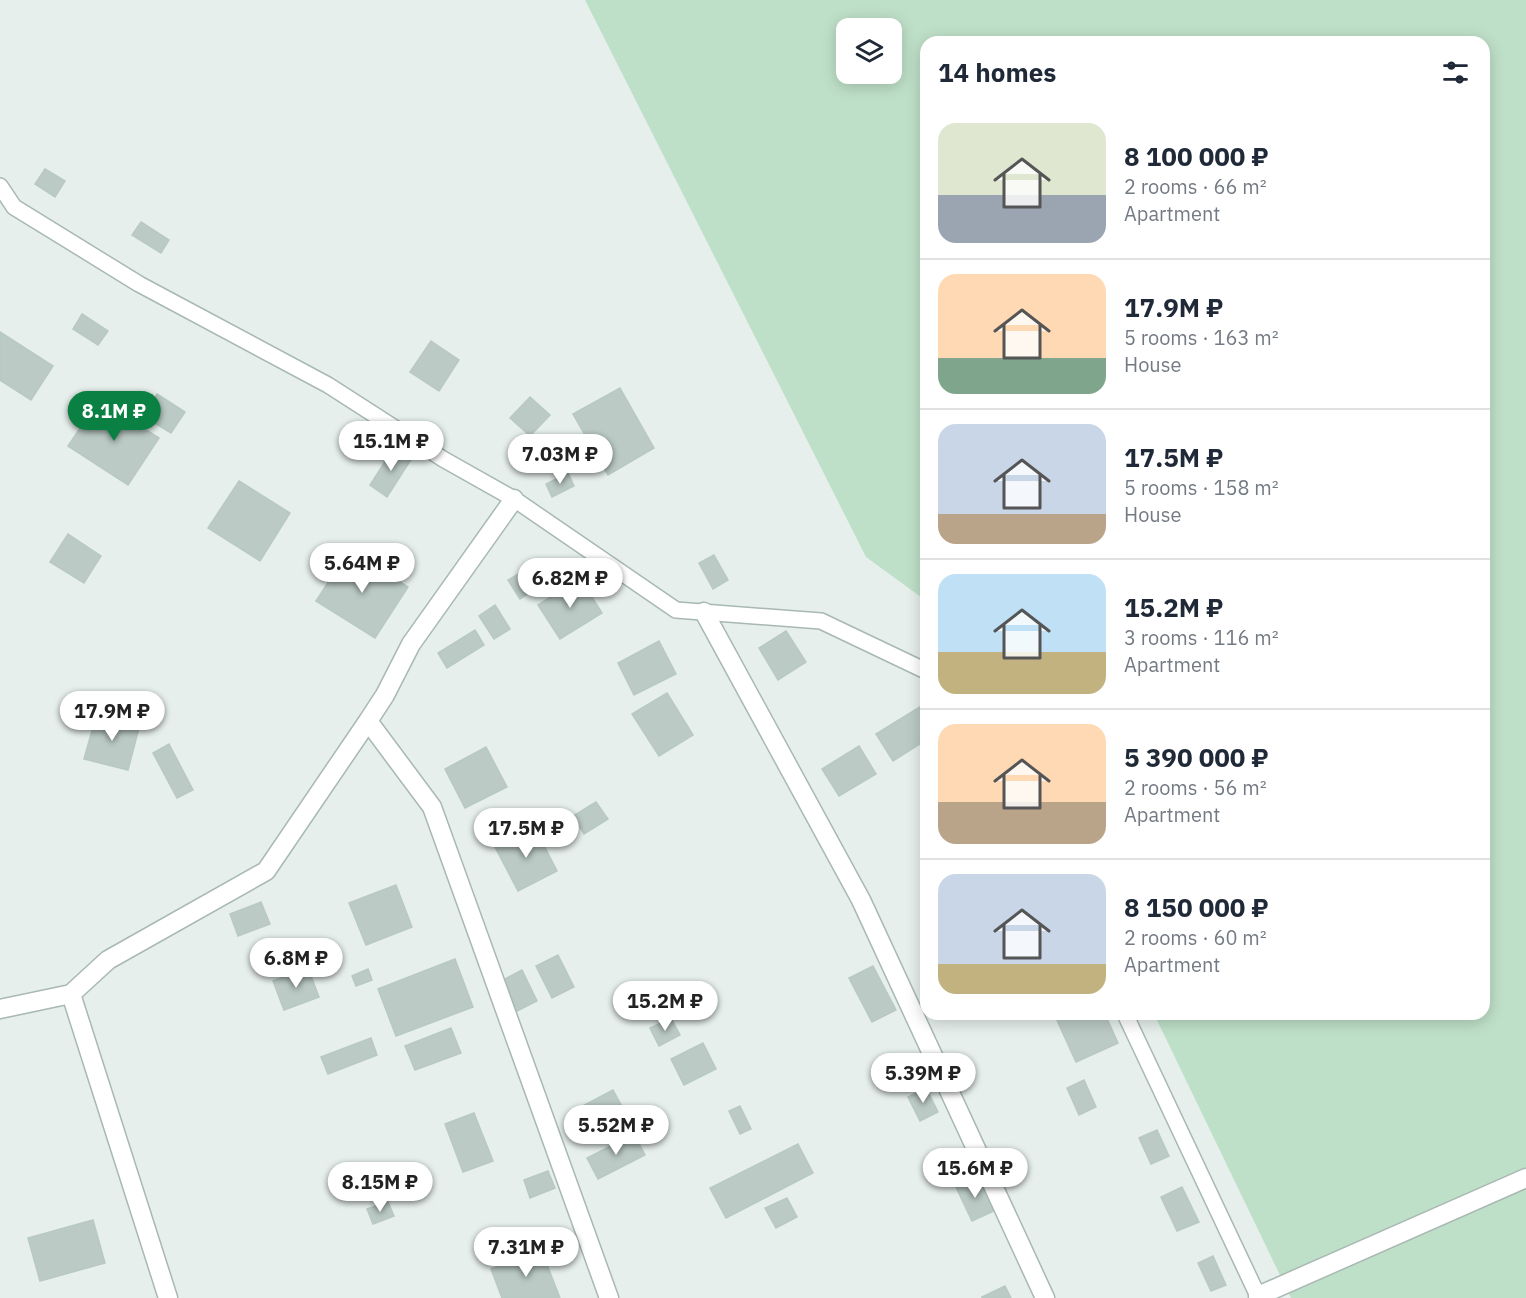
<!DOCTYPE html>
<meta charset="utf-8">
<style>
body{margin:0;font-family:"IBM Plex Sans",sans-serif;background:#f2f2f3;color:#1f2937;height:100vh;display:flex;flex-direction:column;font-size:22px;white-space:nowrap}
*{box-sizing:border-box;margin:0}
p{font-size:20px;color:#747a83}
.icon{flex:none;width:33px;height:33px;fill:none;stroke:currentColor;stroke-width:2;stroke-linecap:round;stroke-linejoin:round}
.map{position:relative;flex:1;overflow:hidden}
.panel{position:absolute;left:920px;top:36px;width:570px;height:984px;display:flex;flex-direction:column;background:#fff;border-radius:18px;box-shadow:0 3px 15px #0003}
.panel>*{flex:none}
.fabs{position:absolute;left:836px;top:18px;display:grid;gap:12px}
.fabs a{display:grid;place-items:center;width:66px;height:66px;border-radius:12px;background:#fff;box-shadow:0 3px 15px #0003;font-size:30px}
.price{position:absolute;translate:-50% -51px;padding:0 14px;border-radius:21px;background:#fff;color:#222;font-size:20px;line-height:39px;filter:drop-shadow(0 2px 3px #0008)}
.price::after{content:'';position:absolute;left:50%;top:36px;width:18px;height:14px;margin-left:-9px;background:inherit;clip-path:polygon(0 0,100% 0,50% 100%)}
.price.selected{background:#0b8043;color:#fff}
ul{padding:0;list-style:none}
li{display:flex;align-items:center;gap:18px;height:150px;padding:0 18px}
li+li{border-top:2px solid #e0e1e3}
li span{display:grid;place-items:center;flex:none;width:168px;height:120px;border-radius:18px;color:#555}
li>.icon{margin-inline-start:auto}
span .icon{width:72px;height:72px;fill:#fffc;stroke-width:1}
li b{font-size:26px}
h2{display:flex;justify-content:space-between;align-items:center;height:72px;padding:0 18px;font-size:26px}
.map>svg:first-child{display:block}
.green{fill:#bfe0c8;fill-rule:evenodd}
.building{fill:#bbcac4;stroke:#b8c9c2;stroke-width:1.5}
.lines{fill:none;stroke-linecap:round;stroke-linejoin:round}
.lane-casing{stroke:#a8b8b2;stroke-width:18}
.street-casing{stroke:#a8b8b2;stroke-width:21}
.lane{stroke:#fff;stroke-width:15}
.street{stroke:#fff;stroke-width:18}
</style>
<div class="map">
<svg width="1526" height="1298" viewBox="0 0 1526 1298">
<rect width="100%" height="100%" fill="#e6efeb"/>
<path class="green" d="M585,0H1526V1298H1291L1154,1014H1484V42H926L925,600L866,557ZM846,28H891V74H846Z"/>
<path class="building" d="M45,169L65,181L55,197L35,184Z
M141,222L169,240L161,253L132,235Z
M82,314L108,331L98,345L73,329Z
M0,332L53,366L31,400L0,380Z
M431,341L459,360L439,391L410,372Z
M620,388L654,448L608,475L573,414Z
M157,394L185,412L171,433L143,416Z
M530,397L550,415L530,436L510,418Z
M99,400L159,438L128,485L68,446Z
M395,446L412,458L387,497L370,485Z
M568,473L574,486L552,497L546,484Z
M239,481L290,513L260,561L208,528Z
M68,534L101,556L84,583L50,562Z
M349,550L408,587L375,638L316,601Z
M714,555L728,580L713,589L699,563Z
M520,573L532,591L520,599L508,580Z
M580,578L602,613L560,639L538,605Z
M495,605L510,629L494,639L479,616Z
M475,630L484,645L447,668L438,653Z
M786,631L806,662L778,680L759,648Z
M659,641L676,674L634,695L618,663Z
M667,693L693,735L659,756L632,714Z
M923,705L926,708V740L893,761L876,734Z
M97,713L140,724L128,770L84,759Z
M169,744L193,790L177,798L153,753Z
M859,746L876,774L839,796L822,769Z
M486,747L507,787L465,808L445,769Z
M596,802L608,819L584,834L573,816Z
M534,826L557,871L518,891L495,847Z
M396,885L412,927L366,945L349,903Z
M261,902L270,924L238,936L230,914Z
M558,955L574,987L552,998L536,966Z
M455,959L473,1007L396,1036L378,989Z
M873,966L896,1010L872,1022L849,978Z
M308,968L319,997L284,1010L273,981Z
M368,969L372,980L356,986L352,976Z
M522,970L537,1001L517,1011L501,981Z
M1064,1014H1105L1118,1043L1076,1062L1056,1018Z
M671,1018L680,1035L659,1046L650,1028Z
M451,1028L461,1053L415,1070L405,1046Z
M371,1038L377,1055L328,1074L321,1057Z
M703,1043L716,1069L684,1085L671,1059Z
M1084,1080L1096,1107L1079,1115L1067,1088Z
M926,1088L938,1112L920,1121L908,1097Z
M613,1090L626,1114L584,1136L571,1112Z
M740,1106L751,1129L740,1134L729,1111Z
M474,1113L493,1161L463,1172L445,1124Z
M1157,1130L1169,1156L1151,1164L1139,1138Z
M634,1134L645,1155L598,1179L587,1158Z
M798,1144L813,1173L726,1218L710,1188Z
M548,1171L555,1188L530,1198L524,1180Z
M978,1177L994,1211L972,1221L956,1187Z
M1182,1187L1199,1222L1177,1231L1161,1197Z
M787,1198L797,1217L776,1228L765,1208Z
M388,1202L394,1216L373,1224L367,1209Z
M93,1220L105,1263L40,1281L28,1238Z
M541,1249L560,1298H502L491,1269Z
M1213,1256L1226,1285L1211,1291L1198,1263Z
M1005,1286L1011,1298H982V1297Z"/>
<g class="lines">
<g class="lane-casing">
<path id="lane" d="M0,186L14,207L139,284L328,385L443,459L514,499L676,610L821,621L926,671
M1125,1014L1258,1296"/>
</g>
<g class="street-casing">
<path id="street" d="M514,499L411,644L385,695L368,721L432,807L609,1298
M704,612L861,900L1045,1298
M71,994L168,1298
M0,1009L71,994L108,960L266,871L368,721
M1259,1298L1258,1296L1526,1178"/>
</g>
<use href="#lane" class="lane"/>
<use href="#street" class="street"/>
</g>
</svg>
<div class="fabs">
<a><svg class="icon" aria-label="layers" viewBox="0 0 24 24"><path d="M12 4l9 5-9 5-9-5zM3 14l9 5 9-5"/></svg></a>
</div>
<b class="price selected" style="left:114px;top:442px">8.1M ₽</b>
<b class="price" style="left:391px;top:472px">15.1M ₽</b>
<b class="price" style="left:560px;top:485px">7.03M ₽</b>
<b class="price" style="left:362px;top:594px">5.64M ₽</b>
<b class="price" style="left:570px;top:609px">6.82M ₽</b>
<b class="price" style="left:112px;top:742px">17.9M ₽</b>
<b class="price" style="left:526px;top:859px">17.5M ₽</b>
<b class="price" style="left:296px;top:989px">6.8M ₽</b>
<b class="price" style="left:665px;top:1032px">15.2M ₽</b>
<b class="price" style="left:923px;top:1104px">5.39M ₽</b>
<b class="price" style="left:616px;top:1156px">5.52M ₽</b>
<b class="price" style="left:975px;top:1199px">15.6M ₽</b>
<b class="price" style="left:380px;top:1213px">8.15M ₽</b>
<b class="price" style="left:526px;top:1278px">7.31M ₽</b>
<section class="panel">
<h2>14 homes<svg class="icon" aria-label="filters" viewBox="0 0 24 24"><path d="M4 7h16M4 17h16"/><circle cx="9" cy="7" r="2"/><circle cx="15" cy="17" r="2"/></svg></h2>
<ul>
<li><span style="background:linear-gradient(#dfe7d0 60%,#9aa5b1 0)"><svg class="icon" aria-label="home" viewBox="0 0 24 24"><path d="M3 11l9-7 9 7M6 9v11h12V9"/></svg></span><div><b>8 100 000 ₽</b><p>2 rooms · 66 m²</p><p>Apartment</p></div></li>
<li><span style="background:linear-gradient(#ffd9b3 70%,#7fa58c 0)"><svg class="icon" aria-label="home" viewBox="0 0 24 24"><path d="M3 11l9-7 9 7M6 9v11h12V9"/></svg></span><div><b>17.9M ₽</b><p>5 rooms · 163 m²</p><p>House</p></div></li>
<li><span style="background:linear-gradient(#c9d6e8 75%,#b9a48a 0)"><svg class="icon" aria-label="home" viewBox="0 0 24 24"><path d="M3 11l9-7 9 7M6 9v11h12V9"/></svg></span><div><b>17.5M ₽</b><p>5 rooms · 158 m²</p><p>House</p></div></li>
<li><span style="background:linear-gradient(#bfe0f5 65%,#c2b280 0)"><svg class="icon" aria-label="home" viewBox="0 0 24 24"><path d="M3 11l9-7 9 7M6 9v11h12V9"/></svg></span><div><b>15.2M ₽</b><p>3 rooms · 116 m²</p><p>Apartment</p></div></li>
<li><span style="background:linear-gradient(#ffd9b3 65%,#b9a48a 0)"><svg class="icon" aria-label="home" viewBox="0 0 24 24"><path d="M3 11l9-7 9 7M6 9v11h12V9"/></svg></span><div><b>5 390 000 ₽</b><p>2 rooms · 56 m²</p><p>Apartment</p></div></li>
<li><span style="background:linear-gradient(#c9d6e8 75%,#c2b280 0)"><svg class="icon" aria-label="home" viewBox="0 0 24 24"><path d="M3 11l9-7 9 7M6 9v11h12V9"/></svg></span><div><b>8 150 000 ₽</b><p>2 rooms · 60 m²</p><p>Apartment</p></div></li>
</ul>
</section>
</div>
